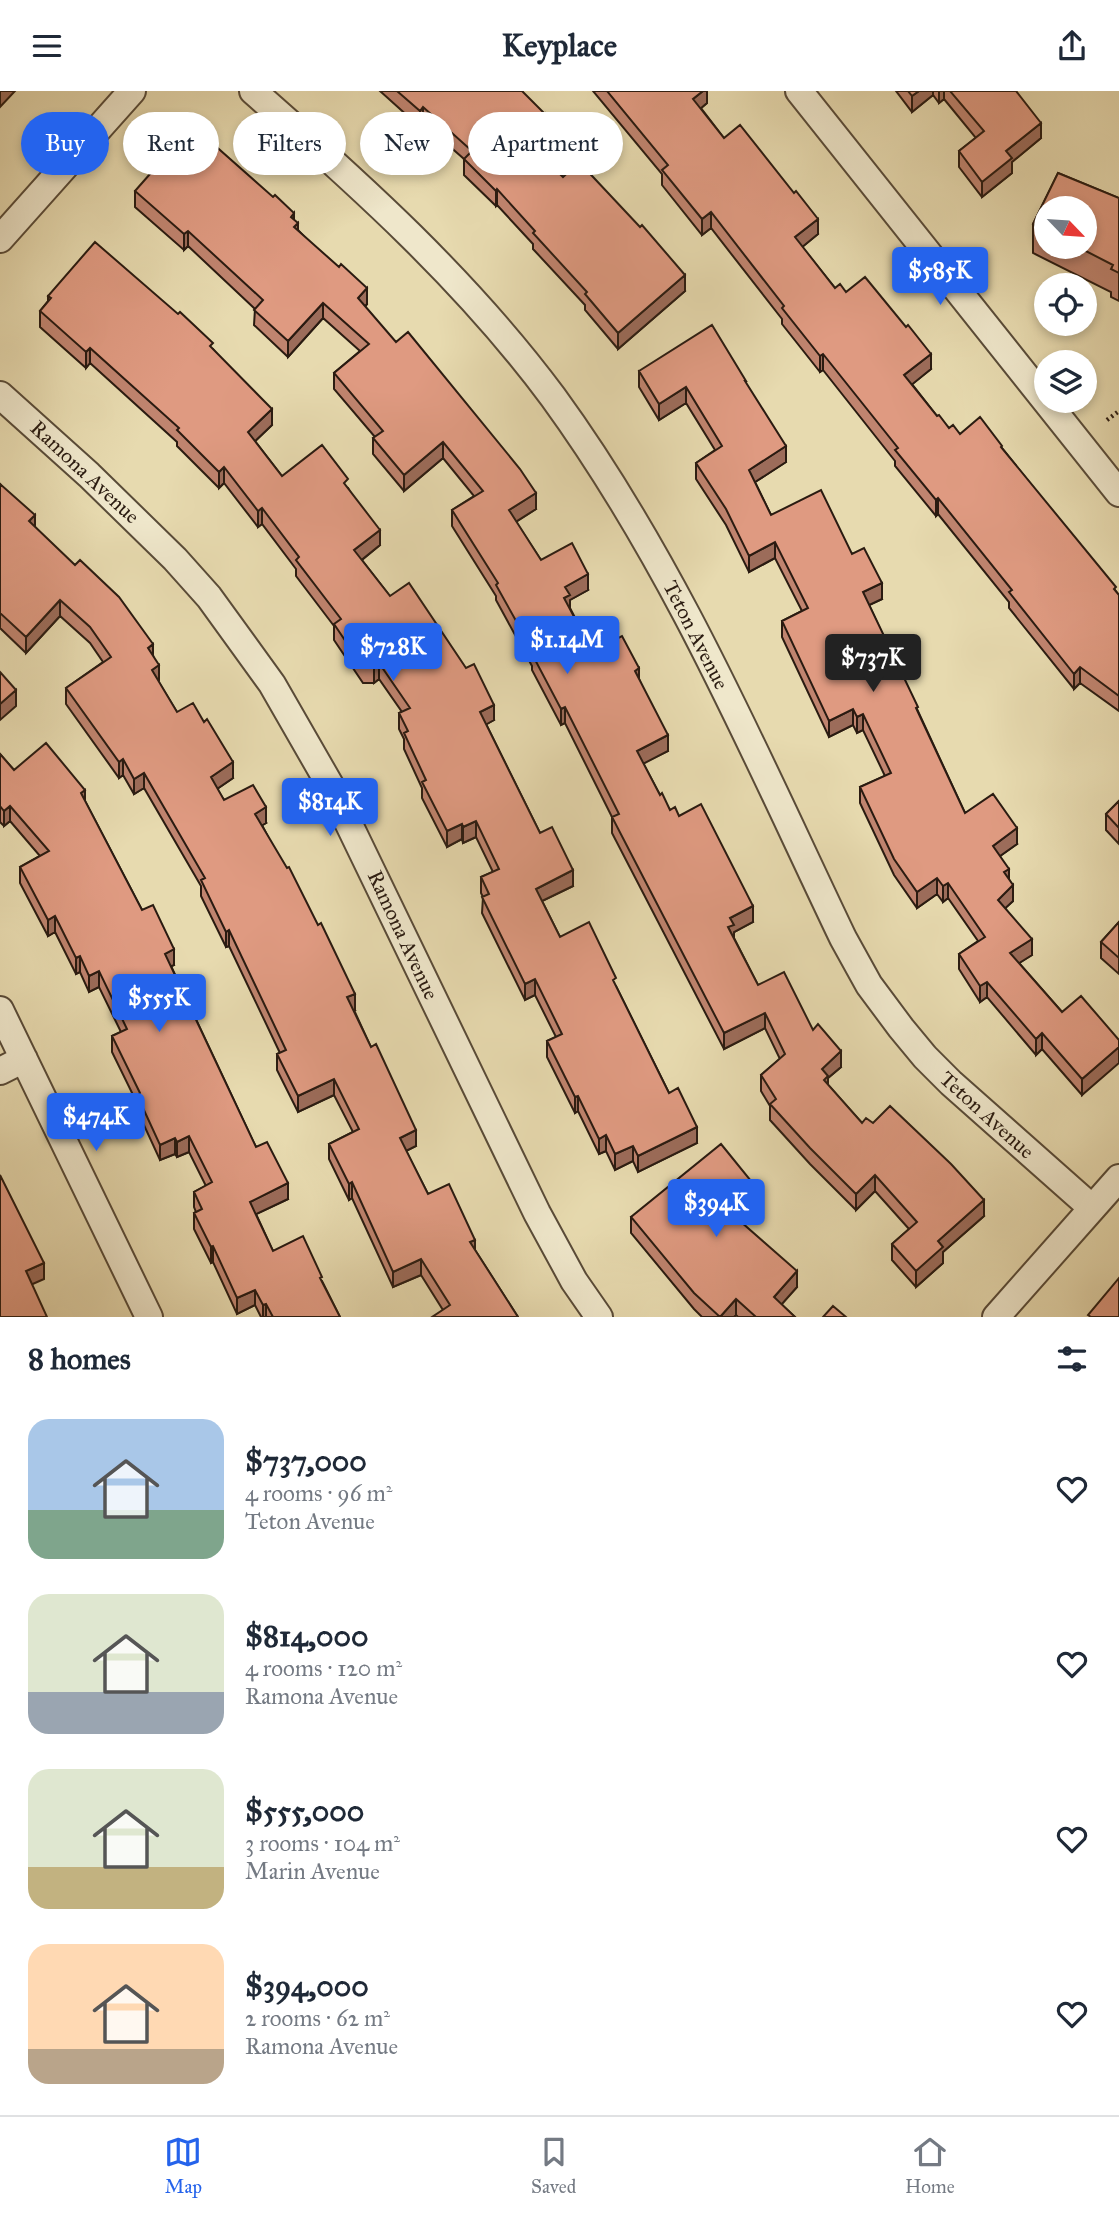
<!DOCTYPE html>
<meta charset="utf-8">
<style>
body{margin:0;font-family:"IM FELL Great Primer",serif;background:#f2f2f3;color:#1f2937;height:100vh;display:flex;flex-direction:column;font-size:26px;white-space:nowrap}
*{box-sizing:border-box;margin:0}
p{font-size:23px;color:#747a83}
.icon{flex:none;width:38px;height:38px;fill:none;stroke:currentColor;stroke-width:2;stroke-linecap:round;stroke-linejoin:round}
.map{position:relative;height:1226px;overflow:hidden}
.details{display:flex;flex-direction:column;background:#fff;flex:1}
.details>*{flex:none}
.banner{position:absolute;left:21px;top:21px;width:700px;height:63px;display:flex;gap:14px}
.needle{width:46px;rotate:115deg}
.fabs{position:absolute;left:1034px;top:105px;display:grid;gap:14px}
.fabs a{display:grid;place-items:center;width:63px;height:63px;border-radius:50%;background:#fff;box-shadow:0 4px 10px #0003;font-size:35px}
.price{position:absolute;translate:-50% -60px;padding:0 16px;border-radius:7px;background:#2563eb;color:#fff;font-size:23px;line-height:46px;filter:drop-shadow(0 2px 4px #0008)}
.price::after{content:'';position:absolute;left:50%;top:42px;width:21px;height:16px;margin-left:-10px;background:inherit;clip-path:polygon(0 0,100% 0,50% 100%)}
.price.current{background:#222;color:#fff}
ul{padding:0;list-style:none}
li{display:flex;align-items:center;gap:21px;height:175px;padding:0 28px}
li span{display:grid;place-items:center;flex:none;width:196px;height:140px;border-radius:21px;color:#555}
li>.icon{margin-inline-start:auto}
span .icon{width:84px;height:84px;fill:#fffc;stroke-width:1}
li b{font-size:30px}
h2{display:flex;justify-content:space-between;align-items:center;height:84px;padding:0 28px;font-size:30px}
.chip{padding:0 24px;border-radius:32px;background:#fff;box-shadow:0 4px 10px #0003;font-size:24px;line-height:63px}
.chip.current{background:#2563eb;color:#fff}
header{display:flex;justify-content:space-between;align-items:center;height:91px;padding:0 28px;background:#fff;font-size:32px;font-weight:800}
.dock{display:flex;justify-content:space-around;align-items:center;height:98px;border-top:2px solid #e0e1e3;background:#fff;font-size:19px;color:#747a83}
.dock a{display:grid;justify-items:center;gap:4px}
.dock .current{color:#2563eb}
.map>svg:first-child{display:block}
.lines{fill:none;stroke-linecap:round;stroke-linejoin:round}
.street-casing{stroke:#594b38;stroke-width:30}
.path{stroke:#2a1b11;stroke-width:4.5;stroke-dasharray:2 3.5;stroke-linecap:butt}
.street{stroke:#efe7cb;stroke-width:26}
.wall{fill:#c0846f;stroke:#2a1b11;stroke-width:2;fill-rule:evenodd}
.shaded-wall{fill:#9c6c5a;stroke:#2a1b11;stroke-width:2}
.building{fill:#df9a81;stroke:#2a1b11;stroke-width:2}
.labels{text-anchor:middle;stroke-width:5;stroke-linejoin:round;paint-order:stroke}
.street-label{font-size:21px;fill:#2a1b11;stroke:#efe7cb}
</style>
<header><svg class="icon" aria-label="menu" viewBox="0 0 24 24"><path d="M4 6h16M4 12h16M4 18h16"/></svg>Keyplace<svg class="icon" aria-label="share" viewBox="0 0 24 24"><path d="M12 15V3M7 8l5-5 5 5M5 13v7h14v-7"/></svg></header>
<div class="map">
<svg width="1119" height="1226" viewBox="0 0 1119 1226">
<rect width="100%" height="100%" fill="#e7daaf"/>
<filter id="stains"><feTurbulence type="fractalNoise" baseFrequency=".00286" numOctaves="4"/><feColorMatrix values="0 0 0 0 .2 0 0 0 0 .09 0 0 0 0 .02 0 0 0 .5 -.17"/></filter>
<radialGradient id="worn" r=".72"><stop offset=".6" stop-color="#630" stop-opacity="0"/><stop offset="1" stop-color="#630" stop-opacity=".3"/></radialGradient>
<g class="lines">
<g class="street-casing">
<path id="street" d="M253,0C360,94 467,190 553,306C674,472 755,663 843,847L869,894L901,937L925,966L951,992L1092,1117
M799,0L1119,402
M0,148L132,0
M0,304L89,384L175,468L209,506L272,593L330,694L537,1122L574,1190L599,1226
M0,919L149,1226
M0,980L24,968
M996,1226L1119,1087"/>
</g>
<path class="path" d="M1107,329L1119,320"/>
<use href="#street" class="street"/>
</g>
<path class="wall" d="M380,0H522L545,38L530,54L563,86L685,200L618,258L585,219V214L533,158V153L497,114L496,115L464,84V68L423,32L420,36Z
M593,0H707V12L701,17L724,47L818,143L802,156L835,197L846,201L931,278L912,293L937,325L949,337L960,343L1002,357L1119,504V620L1080,592L1074,598L1009,517V511L938,423L936,425L895,375V370L823,279L820,281L782,233V228L711,137L702,144L662,94V83Z
M896,0H1016L1041,47L1012,71V82L982,106L959,76V60L976,47L944,8L939,12L933,4L912,21Z
M199,67L294,129L298,139L367,213L365,216L536,418L516,431L541,469L588,499L570,509V517L588,552L639,588L668,660L643,672L660,704L670,719L679,725L753,831L734,841V847L758,894L813,939L841,976L828,987V994L862,1032L984,1125L943,1161V1172L916,1196L892,1169V1153L909,1138L875,1100L856,1119L810,1073L770,1029V1015L761,1000V984L780,968L765,937L724,958L612,742V726L565,632L561,634L532,579V575L496,509V505L452,435V419L474,405L443,367L404,400L373,363V347L375,346L334,298V282L360,260L323,227L288,266L254,234L255,218L188,155L184,159L135,116V100Z
M1058,82L1119,107V210L1111,206V201L1033,162V133ZM1046,117H1085V156H1046Z
M48,205L213,258L272,334L255,350L282,385L348,397L380,454L362,469L390,505L494,629L486,633L540,742L573,795L542,810L560,846L616,895L669,1002L697,1052L638,1081L633,1070L615,1079L606,1060L599,1063L578,1020L575,1022L547,966V950L556,946L535,904L525,909L482,822L483,806L481,802V786L493,781L476,746L463,752L462,748L447,756L422,707V697L404,658V648L399,638V622L402,621L379,588L374,592H363L334,549V535L296,485V478L262,433L258,436L224,392L219,397L177,355V351L90,272L86,277L40,236V220L48,210Z
M639,280L746,293L786,371L755,391L771,424L852,463L882,508L869,514L965,722L1017,753L1000,765L1009,788L1013,810L1005,817L1032,864L1019,872L1062,921L1119,949L1082,1004L1042,958L1036,964L987,906L980,911L959,878V863L978,850L948,807L943,811L937,803L917,817L894,784L860,712V696L885,685L863,639L857,642L853,634L829,646L782,546V530L802,520L775,467L749,481L726,434L696,388V372L715,359L686,312L659,329L639,296Z
M0,393L35,436L153,564L159,589L158,590L177,621L233,687L217,698L224,709L266,732L262,734L355,919H354L416,1055L406,1060L428,1103L475,1159L518,1226L443,1219L421,1184L393,1196L352,1107L349,1109L329,1068V1053L353,1041L334,1004L298,1021L277,979V963L280,962L229,855L226,856L201,805V795L144,697L134,703L123,684L119,687L66,613V597L103,571L90,552L60,525L26,562L0,537Z
M0,663L14,679L85,710L142,819L174,874L171,875L256,1056L288,1108L256,1123L273,1160L322,1190L340,1226H261L255,1214L237,1223L213,1171L211,1172L194,1138V1122L196,1121L194,1116V1101L206,1095L189,1061L177,1066L175,1063L160,1069L137,1019V1012L112,961V945L121,941L99,896L89,901L80,881L76,883L55,841L48,845L20,792V776L40,765L10,730L4,735L0,731Z
M1119,710V753L1106,739V723Z
M1119,831V883L1101,867V851Z
M760,1117L742,1132L797,1196L781,1213L795,1226H738L736,1224L734,1226H702L694,1218L631,1142V1126Z"/>
<path class="shaded-wall" d="M0,0H15L0,16Z
M703,0H707V12L693,24V8Z
M919,0H933V4L912,21V5Z
M939,0H944V8L939,12Z
M423,16V32L420,36V20Z
M545,23V38L523,62V46Z
M1041,32V47L1012,71V82L982,106V91L1006,60Z
M497,98V114L496,115V100Z
M711,121V137L702,144V128Z
M294,122V136L298,132V148L291,126Z
M818,128V143L795,162V146Z
M188,140V155L184,159V143Z
M685,184V200L618,258V242Z
M367,197V213L358,223V207Z
M323,212V227L288,266V250Z
M90,257V272L86,277V261Z
M823,263V279L820,281V265Z
M931,263V278L904,300V284Z
M686,296V312L659,329V313Z
M272,318V334L248,357V341Z
M443,351V367L404,400V384Z
M786,355V371L749,395V379Z
M224,376V392L219,397V381Z
M536,402V418L509,435V419Z
M938,407V423L936,425V409Z
M262,417V433L258,436V420Z
M35,424V440L29,430Z
M380,439V454L354,475V459Z
M775,451V467L749,481V465Z
M588,483V499L570,509V519L564,523L565,496Z
M882,492V508L863,517V501Z
M60,509V525L26,562V546Z
M153,553V569L148,557Z
M379,572V588L374,592V576Z
M159,574V589L152,595V579Z
M1080,576V592L1074,598V583Z
M639,577V593L635,580Z
M16,599V615L0,629V613Z
M494,614V629L480,637V621Z
M565,616V632L561,634V618Z
M853,618V634L829,646V630Z
M863,623V639L857,642V626Z
M668,644V660L637,676V660Z
M123,668V684L119,687V671Z
M233,671V687L211,702V686Z
M144,682V697L134,703V688Z
M85,699V715L81,702Z
M10,715V730L4,735V720Z
M266,716V732L255,739V723Z
M476,730V746L463,752V736Z
M462,733V748L447,756V740Z
M1017,737V753L993,770V755Z
M1009,778V794L1004,781Z
M573,779V795L536,813V798Z
M937,787V803L917,817V801Z
M948,792V807L943,811V795Z
M1013,794V810L998,824V809Z
M753,815V831L734,841V849L728,836L730,827Z
M55,825V841L48,845V829Z
M229,839V855L226,856V841Z
M1032,848V864L1010,878V862Z
M174,858V874L165,878V863Z
M80,865V881L76,883V867Z
M99,880V896L89,901V885Z
M535,888V904L525,909V893Z
M987,891V906L980,911V895Z
M355,903V919L347,922V906Z
M765,922V937L724,958V942Z
M1042,942V958L1036,964V948Z
M1119,956V972L1082,1004V988Z
M841,960V976L828,987V1001L824,1005L822,978Z
M334,988V1004L298,1021V1005Z
M578,1005V1020L575,1022V1006Z
M697,1036V1052L638,1081V1065Z
M416,1039V1055L400,1063V1047Z
M606,1044V1060L599,1063V1048Z
M189,1045V1061L177,1066V1051Z
M175,1047V1063L160,1069V1054Z
M633,1055V1070L615,1079V1063Z
M875,1084V1100L856,1119V1103Z
M352,1091V1107L349,1109V1093Z
M288,1092V1108L250,1126V1111Z
M760,1101V1117L732,1139V1123Z
M984,1109V1125L943,1161V1172L916,1196V1180L938,1150Z
M475,1149V1164L470,1151Z
M213,1155V1171L211,1172V1156Z
M421,1168V1184L393,1196V1181Z
M44,1172V1188L26,1196V1180Z
M797,1180V1196L774,1222V1206Z
M255,1199V1214L237,1223V1207Z
M736,1208V1224L734,1226H720Z
M266,1213V1226H263V1214Z"/>
<path class="building" d="M397,0H522L545,23L523,46L563,86L579,71L640,136L642,134L685,184L618,242L585,203L587,201L533,142L535,140L497,98L496,100L464,68L472,60L423,16L420,20Z
M607,0H703L693,8L724,47L740,34L794,102L796,100L818,128L795,146L835,197L840,193L846,201L865,186L906,236L908,234L931,263L904,284L937,325L939,324L949,337L953,334L960,343L980,326L1002,355L1001,356L1116,496L1114,498L1119,504V605L1080,576L1074,583L1009,501L1012,499L938,407L936,409L895,359L898,357L823,263L820,265L782,217L784,215L711,121L702,128L662,79L668,74Z
M908,0H919L912,5Z
M950,0H1016L1041,32L1006,60L1012,67L982,91L959,60L984,40Z
M179,50L199,67L212,52L273,106L275,104L294,122L291,126L298,132L294,136L339,176L341,173L367,197L358,207L396,251L408,241L520,378L536,402L509,419L541,469L572,452L588,483L565,496L570,504L564,507L588,552L593,550L597,558L622,545L639,577L635,580L668,644L637,660L660,704L662,702L670,719L675,716L679,725L701,713L753,815L730,827L734,834L728,836L758,894L784,881L813,939L818,933L841,960L822,978L828,985L824,989L862,1032L866,1027L873,1032L890,1015L951,1073L984,1109L938,1150L943,1156L916,1180L892,1153L917,1131L875,1084L856,1103L810,1057L770,1013L776,1008L761,984L785,963L765,922L724,942L612,726L619,723L565,616L561,618L532,563L534,562L496,494L498,492L452,419L483,400L443,351L404,384L373,347L383,340L334,282L369,253L323,212L288,250L254,219L263,209L188,140L184,143L135,100Z
M1058,82L1119,107V182L1111,178L1113,174L1078,156H1085V117H1046V140L1033,133Z
M95,151L178,223L180,221L213,252L210,255L272,318L248,341L282,385L322,354L348,388L344,392L380,439L354,459L390,505L409,492L466,577L474,573L494,614L480,621L540,742L552,736L573,779L536,798L560,846L589,831L616,887L613,889L669,1002L678,997L697,1036L638,1065L633,1055L615,1063L606,1044L599,1048L578,1005L575,1006L547,950L562,943L535,888L525,893L482,806L489,803L481,786L499,778L476,730L463,736L462,733L447,740L422,691L426,689L404,642L408,640L399,622L410,617L379,572L374,576H363L334,533L341,528L296,469L299,466L262,417L258,420L224,376L219,381L177,339L179,337L90,257L86,261L40,220L51,207L48,205Z
M712,234L746,290H745L786,355L749,379L771,424L821,399L852,463L864,457L882,492L863,501L918,616L916,617L965,722L993,703L1017,737L993,755L1009,778L1004,781L1013,794L998,809L1032,848L1010,862L1062,921L1081,905L1119,949V956L1082,988L1042,942L1036,948L987,891L980,895L959,863L985,846L948,792L943,795L937,787L917,801L894,768L860,696L891,682L863,623L857,626L853,618L829,630L782,530L808,517L775,451L749,465L726,418L696,372L722,355L686,296L659,313L639,280Z
M0,393L35,424L29,430L75,474L80,469L119,506L153,553L148,557L159,574L152,579L177,621L193,612L204,631L207,628L233,671L211,686L224,709L253,694L266,716L255,723L287,777L289,776L318,834L321,832L355,903L347,906L371,956L376,953L416,1039L400,1047L428,1103L449,1093L475,1149L470,1151L518,1226H432L450,1214L421,1168L393,1181L352,1091L349,1093L329,1053L359,1038L334,988L298,1005L277,963L286,959L229,839L226,841L201,789L205,787L144,682L134,688L123,668L119,671L66,597L111,566L90,536L60,509L26,546L0,522Z
M0,581L16,599L0,613Z
M46,652L85,699L81,702L142,819L153,814L174,858L165,863L256,1056L267,1051L288,1092L250,1111L273,1160L303,1145L322,1186L320,1187L340,1226H273L266,1213L263,1214L255,1199L237,1207L213,1155L211,1156L194,1122L202,1118L194,1101L212,1091L189,1045L177,1051L175,1047L160,1054L137,1004L140,1002L112,945L127,938L99,880L89,885L80,865L76,867L55,825L48,829L20,776L49,760L10,715L4,720L0,715V663L14,679Z
M1119,710V737L1106,723Z
M1119,831V867L1101,851Z
M721,1053L760,1101L732,1123L797,1180L774,1206L795,1226H756L736,1208L720,1226L694,1202L631,1126Z
M0,1084L44,1172L26,1180L47,1226H0Z
M1119,1187V1226H1091L1088,1224Z
M833,1215L846,1226H823Z"/>
<g class="labels">
<g class="street-label">
<text transform="translate(85 381) rotate(43)" y="7">Ramona Avenue</text>
<text transform="translate(696 544) rotate(63)" y="7">Teton Avenue</text>
<text transform="translate(403 844) rotate(65)" y="7">Ramona Avenue</text>
<text transform="translate(987 1024) rotate(42)" y="7">Teton Avenue</text>
</g>
</g>
<rect width="100%" height="100%" filter="url(#stains)"/>
<rect width="100%" height="100%" fill="url(#worn)"/>
</svg>
<div class="fabs">
<a><svg class="needle" viewBox="-14 -14 28 28"><path d="M0-13l5 13h-10z" fill="#e53935"/><path d="M0 13l5-13h-10z" fill="#747a83"/></svg></a>
<a><svg class="icon" aria-label="locate" viewBox="0 0 24 24"><circle cx="12" cy="12" r="6"/><path d="M12 2v4M12 18v4M2 12h4M18 12h4"/></svg></a>
<a><svg class="icon" aria-label="layers" viewBox="0 0 24 24"><path d="M12 4l9 5-9 5-9-5zM3 14l9 5 9-5"/></svg></a>
</div>
<b class="price" style="left:940px;top:216px">$585K</b>
<b class="price" style="left:567px;top:585px">$1.14M</b>
<b class="price" style="left:393px;top:592px">$728K</b>
<b class="price current" style="left:873px;top:603px">$737K</b>
<b class="price" style="left:330px;top:747px">$814K</b>
<b class="price" style="left:159px;top:943px">$555K</b>
<b class="price" style="left:96px;top:1062px">$474K</b>
<b class="price" style="left:716px;top:1148px">$394K</b>
<div class="banner">
<a class="chip current">Buy</a>
<a class="chip">Rent</a>
<a class="chip">Filters</a>
<a class="chip">New</a>
<a class="chip">Apartment</a>
</div>
</div>
<section class="details">
<h2>8 homes<svg class="icon" aria-label="filters" viewBox="0 0 24 24"><path d="M4 7h16M4 17h16"/><circle cx="9" cy="7" r="2"/><circle cx="15" cy="17" r="2"/></svg></h2>
<ul>
<li><span style="background:linear-gradient(#a9c7e8 65%,#7fa58c 0)"><svg class="icon" aria-label="home" viewBox="0 0 24 24"><path d="M3 11l9-7 9 7M6 9v11h12V9"/></svg></span><div><b>$737,000</b><p>4 rooms · 96 m²</p><p>Teton Avenue</p></div><svg class="icon" aria-label="heart" viewBox="0 0 24 24"><path d="M12 20l-8-8c-3-5 5-10 8-4 3-6 11-1 8 4z"/></svg></li>
<li><span style="background:linear-gradient(#dfe7d0 70%,#9aa5b1 0)"><svg class="icon" aria-label="home" viewBox="0 0 24 24"><path d="M3 11l9-7 9 7M6 9v11h12V9"/></svg></span><div><b>$814,000</b><p>4 rooms · 120 m²</p><p>Ramona Avenue</p></div><svg class="icon" aria-label="heart" viewBox="0 0 24 24"><path d="M12 20l-8-8c-3-5 5-10 8-4 3-6 11-1 8 4z"/></svg></li>
<li><span style="background:linear-gradient(#dfe7d0 70%,#c2b280 0)"><svg class="icon" aria-label="home" viewBox="0 0 24 24"><path d="M3 11l9-7 9 7M6 9v11h12V9"/></svg></span><div><b>$555,000</b><p>3 rooms · 104 m²</p><p>Marin Avenue</p></div><svg class="icon" aria-label="heart" viewBox="0 0 24 24"><path d="M12 20l-8-8c-3-5 5-10 8-4 3-6 11-1 8 4z"/></svg></li>
<li><span style="background:linear-gradient(#ffd9b3 75%,#b9a48a 0)"><svg class="icon" aria-label="home" viewBox="0 0 24 24"><path d="M3 11l9-7 9 7M6 9v11h12V9"/></svg></span><div><b>$394,000</b><p>2 rooms · 62 m²</p><p>Ramona Avenue</p></div><svg class="icon" aria-label="heart" viewBox="0 0 24 24"><path d="M12 20l-8-8c-3-5 5-10 8-4 3-6 11-1 8 4z"/></svg></li>
</ul>
</section>
<nav class="dock">
<a class="current"><svg class="icon" aria-label="map" viewBox="0 0 24 24"><path d="M3 6l6-2 6 2 6-2v14l-6 2-6-2-6 2zM9 4v14M15 6v14"/></svg>Map</a>
<a><svg class="icon" aria-label="saved" viewBox="0 0 24 24"><path d="M7 4h10v16l-5-4-5 4z"/></svg>Saved</a>
<a><svg class="icon" aria-label="home" viewBox="0 0 24 24"><path d="M3 11l9-7 9 7M6 9v11h12V9"/></svg>Home</a>
</nav>
